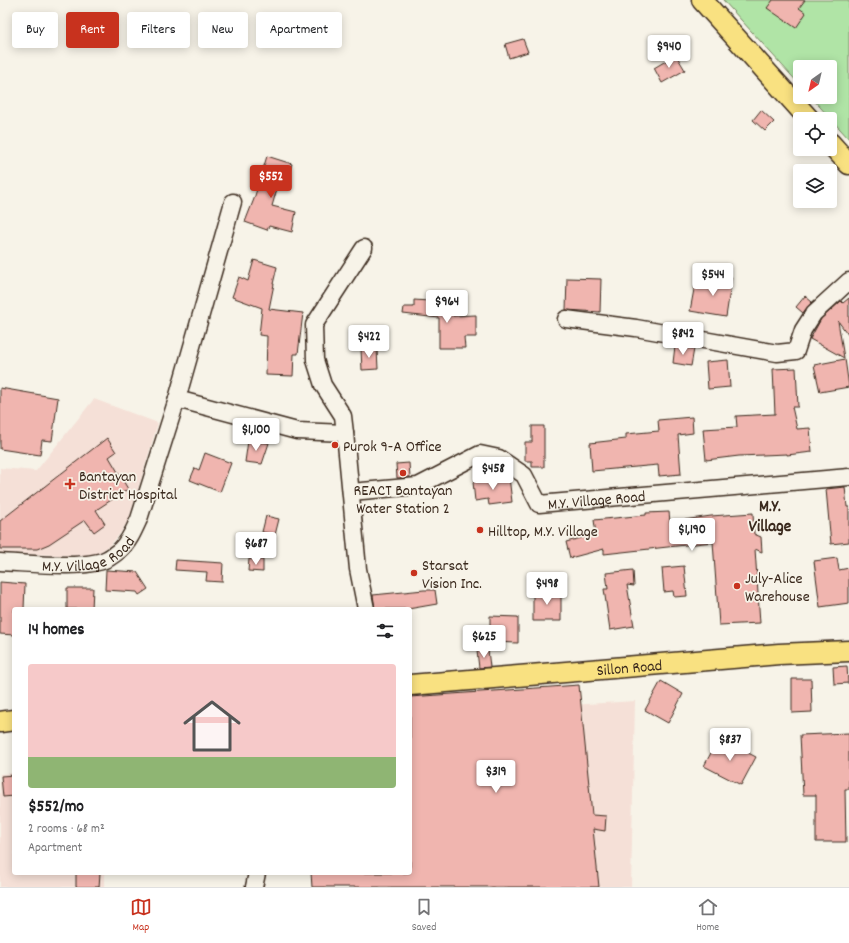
<!DOCTYPE html>
<meta charset="utf-8">
<style>
body{margin:0;font-family:Dekko,sans-serif;background:#f6f6f6;color:#202124;height:100vh;display:flex;flex-direction:column;font-size:15px;white-space:nowrap}
*{box-sizing:border-box;margin:0}
p{font-size:13px;color:#757577}
.icon{flex:none;width:22px;height:22px;fill:none;stroke:currentColor;stroke-width:2;stroke-linecap:round;stroke-linejoin:round}
.map{position:relative;flex:1;overflow:hidden}
.sheet{position:absolute;left:12px;top:607px;width:400px;height:268px;display:flex;flex-direction:column;background:#fff;border-radius:4px;box-shadow:0 2px 10px #0003}
.sheet>*{flex:none}
.hud{position:absolute;left:12px;top:12px;width:400px;height:36px;display:flex;gap:8px}
.needle{width:26px;rotate:214deg}
.controls{position:absolute;left:793px;top:60px;display:grid;gap:8px}
.controls a{display:grid;place-items:center;width:44px;height:44px;border-radius:4px;background:#fff;box-shadow:0 2px 10px #0003;font-size:20px}
.price{position:absolute;translate:-50% -34px;padding:0 9px;border-radius:4px;background:#fff;color:#222;font-size:13px;line-height:26px;filter:drop-shadow(0 1px 2px #0008)}
.price::after{content:'';position:absolute;left:50%;top:24px;width:12px;height:9px;margin-left:-6px;background:inherit;clip-path:polygon(0 0,100% 0,50% 100%)}
.price.selected{background:#c8321e;color:#fff}
ul{padding:0;list-style:none}
li{display:grid;align-content:center;gap:8px;height:212px;padding:0 16px}
li span{display:grid;place-items:center;height:124px;border-radius:4px;color:#555}
li>.icon{margin-inline-start:auto}
span .icon{width:72px;height:72px;fill:#fffc;stroke-width:1}
li b{font-size:17px}
h2{display:flex;justify-content:space-between;align-items:center;height:48px;padding:0 16px;font-size:17px}
.tag{padding:0 14px;border-radius:4px;background:#fff;box-shadow:0 2px 10px #0003;font-size:14px;line-height:36px}
.tag.selected{background:#c8321e;color:#fff}
.menu{display:flex;justify-content:space-around;align-items:center;height:56px;border-top:1px solid #e0e0e0;background:#fff;font-size:11px;color:#757577}
.menu a{display:grid;justify-items:center;gap:2px}
.menu .selected{color:#c8321e}
.map>svg:first-child{display:block}
.built{fill:#f5e0d7}
.green{fill:#b0e4a6;stroke:#768762}
.building{fill:#f0b5af;stroke:#3b2a1e}
.lines{fill:none;stroke-linecap:round;stroke-linejoin:round}
.minor-casing{stroke:#3b2a1e;stroke-width:19}
.major-casing{stroke:#3b2a1e;stroke-width:23}
.minor{stroke:#f7f3e8;stroke-width:16}
.major{stroke:#f9e181;stroke-width:20}
.poi-dot{fill:#c8321e;stroke:#f7f3e8;stroke-width:1.5}
.labels{text-anchor:middle;stroke-width:3.5;stroke-linejoin:round;paint-order:stroke}
.poi-label{font-size:16px;fill:#3b2a1e;stroke:#f7f3e8;text-anchor:start}
.street-label{font-size:16px;fill:#3b2a1e;stroke:#f7f3e8}
.neighbourhood-label{font-size:17px;font-weight:bold;fill:#3b2a1e;stroke:#f7f3e8}
</style>
<div class="map">
<svg width="849" height="887" viewBox="0 0 849 887">
<rect width="100%" height="100%" fill="#f7f3e8"/>
<filter id="ink" filterUnits="userSpaceOnUse"><feTurbulence type="fractalNoise" baseFrequency=".025" numOctaves="2"/><feDisplacementMap in="SourceGraphic" scale="8" xChannelSelector="R" yChannelSelector="G"/><feConvolveMatrix kernelMatrix="1 2 1 2 8 2 1 2 1" color-interpolation-filters="sRGB"/></filter>
<g filter="url(#ink)">
<path class="built" d="M94,399L158,423L129,519L119,535L110,545L100,552L86,556L0,553V468L36,471Z
M635,701L631,887H328L410,873V715Z
M14,773V873H105L104,887H0V774Z"/>
<path class="green" d="M723,0H849V139L811,97H830V67H800V85Z"/>
<path class="building" d="M773,0H805L799,8L806,13L796,28L767,8Z
M523,39L528,52L509,58L505,44Z
M676,55L685,70L662,83L654,68Z
M761,110L774,122L765,131L753,120Z
M267,156L292,164L288,177L281,175L272,206L296,212L292,232L269,226L267,230L245,222L254,199Z
M254,260L277,267L273,284H274L269,309L303,313L298,354H294L293,376L266,375L267,336L259,335L262,308L232,297L239,277L248,281Z
M718,273L732,277L726,317L690,311L695,284L715,287Z
M567,278L601,279L600,312L566,310Z
M805,296L812,302L803,313L796,307Z
M849,298V336L838,321L844,358L810,339L821,319L841,301L843,303Z
M414,300L429,301V307L453,306V316L476,315V337H464L465,348H439V318L403,314L404,307H414Z
M675,346L694,349L691,366L673,363Z
M361,349H377L378,369L362,370Z
M845,359L849,387L820,392L814,365Z
M728,360L730,387L708,389L706,362Z
M796,368L798,407H792L797,429L810,428L812,452L787,455V454L739,456L706,460L703,429L737,427L736,416L775,414L773,369Z
M0,388L58,398L52,441L42,440L40,455L0,449Z
M692,417L693,433L678,435L681,474L659,476L658,465L592,471L590,443L626,439V434L659,431L658,420Z
M532,426H544V467H532V461H525V442H532Z
M107,438L116,452L109,457L128,489L96,510L105,524L94,532L85,520L49,544L37,549H0V521Z
M248,441L269,443L262,464L245,462Z
M205,453L231,463L220,492L190,480L195,468L199,470Z
M409,463L410,477L397,478L396,464Z
M509,477L512,502L489,505L488,499L475,501L473,482Z
M845,487L847,507H849V542L831,544L826,489Z
M669,512L670,522L711,516L753,513L754,534L761,537L762,552L755,549L760,623L719,625L713,542L604,554V549L570,558L566,542L596,534L594,520L646,515V513Z
M266,516L279,519L275,535L262,532Z
M837,558L839,570L849,568V603L820,607L814,561Z
M249,559L263,560V572L248,571Z
M176,560L223,563L222,582L206,581L207,572L175,570Z
M684,566L687,596L674,597L673,591L664,592L662,568Z
M106,570L137,572L148,589L139,595L137,592L105,590Z
M633,570L634,586L627,585L634,626L610,630L604,589H608L606,573Z
M0,582L25,584L24,609H14V635L0,634Z
M67,588H93L92,609H67Z
M424,590H435L437,604L408,609H375L373,595Z
M533,591H561V621H533Z
M490,616L518,617V643L490,642Z
M488,650L490,667L479,668L477,651Z
M847,666L848,683L834,684L833,667Z
M792,679H811L812,712L792,713Z
M661,681L683,694L668,723L645,710Z
M579,685L592,815L606,816L605,831L593,829L599,887H312L311,873H410V697Z
M849,733V789H845L846,842H816V795H803L800,735Z
M719,738L756,757L741,785L704,766Z
M14,775V796L3,797L1,776Z
M76,873H100L99,887H76Z"/>
<g class="lines">
<g class="minor-casing">
<g id="minor">
<path d="M566,319L636,328L777,353L796,351L803,330L814,313L849,281"/>
<path d="M177,399L233,202"/>
<path d="M345,433L343,416L323,385L315,360L314,325L364,248"/>
<path id="s1" d="M351,492L418,486L480,454L499,458L524,475L539,504L849,477"/>
<path id="s2" d="M0,562C27,563 84,570 107,559C111,557 116,553 120,550C129,542 134,530 139,519L177,399L297,431L345,433L358,569L366,609"/>
<path d="M254,887L257,873"/>
</g>
</g>
<g class="major-casing">
<g id="major">
<path d="M702,0L809,119"/>
<path d="M830,143L849,164"/>
<path id="s3" d="M410,685L779,654L849,651"/>
<path d="M0,722L14,720"/>
</g>
</g>
<use href="#minor" class="minor"/>
<use href="#major" class="major"/>
</g>
</g>
<g class="poi-dot">
<circle cx="335" cy="445" r="4"/>
<circle cx="403" cy="473" r="4"/>
<path d="M68 478h4v4h4v4h-4v4h-4v-4h-4v-4h4z"/>
<circle cx="480" cy="530" r="4"/>
<circle cx="414" cy="573" r="4"/>
<circle cx="737" cy="586" r="4"/>
</g>
<g class="labels">
<g class="poi-label">
<text x="343" y="451">Purok 9-A Office</text>
<text x="79" y="481">Bantayan<tspan x="79" dy="18">District Hospital</tspan></text>
<text x="403" y="495" text-anchor="middle">REACT Bantayan<tspan x="403" dy="18">Water Station 2</tspan></text>
<text x="488" y="536">Hilltop, M.Y. Village</text>
<text x="422" y="570">Starsat<tspan x="422" dy="18">Vision Inc.</tspan></text>
<text x="745" y="583">July-Alice<tspan x="745" dy="18">Warehouse</tspan></text>
</g>
<g class="street-label">
<text dy="6" stroke="none"><textPath href="#s1" startOffset="277">M.Y. Village Road</textPath></text>
<text dy="6" stroke="none"><textPath href="#s2" startOffset="91">M.Y. Village Road</textPath></text>
<text dy="6" stroke="none"><textPath href="#s3" startOffset="220">Sillon Road</textPath></text>
</g>
<g class="neighbourhood-label">
<text x="770" y="511">M.Y.<tspan x="770" dy="20">Village</tspan></text>
</g>
</g>
</svg>
<div class="controls">
<a><svg class="needle" viewBox="-14 -14 28 28"><path d="M0-13l5 13h-10z" fill="#e53935"/><path d="M0 13l5-13h-10z" fill="#757577"/></svg></a>
<a><svg class="icon" aria-label="locate" viewBox="0 0 24 24"><circle cx="12" cy="12" r="6"/><path d="M12 2v4M12 18v4M2 12h4M18 12h4"/></svg></a>
<a><svg class="icon" aria-label="layers" viewBox="0 0 24 24"><path d="M12 4l9 5-9 5-9-5zM3 14l9 5 9-5"/></svg></a>
</div>
<b class="price" style="left:669px;top:69px">$940</b>
<b class="price selected" style="left:271px;top:199px">$552</b>
<b class="price" style="left:713px;top:297px">$544</b>
<b class="price" style="left:447px;top:324px">$964</b>
<b class="price" style="left:683px;top:356px">$842</b>
<b class="price" style="left:369px;top:359px">$422</b>
<b class="price" style="left:256px;top:452px">$1,100</b>
<b class="price" style="left:493px;top:491px">$458</b>
<b class="price" style="left:692px;top:552px">$1,190</b>
<b class="price" style="left:256px;top:566px">$687</b>
<b class="price" style="left:547px;top:606px">$498</b>
<b class="price" style="left:484px;top:659px">$625</b>
<b class="price" style="left:730px;top:762px">$837</b>
<b class="price" style="left:496px;top:794px">$319</b>
<div class="hud">
<a class="tag">Buy</a>
<a class="tag selected">Rent</a>
<a class="tag">Filters</a>
<a class="tag">New</a>
<a class="tag">Apartment</a>
</div>
<section class="sheet">
<h2>14 homes<svg class="icon" aria-label="filters" viewBox="0 0 24 24"><path d="M4 7h16M4 17h16"/><circle cx="9" cy="7" r="2"/><circle cx="15" cy="17" r="2"/></svg></h2>
<ul>
<li><span style="background:linear-gradient(#f6c9c9 75%,#8fb573 0)"><svg class="icon" aria-label="home" viewBox="0 0 24 24"><path d="M3 11l9-7 9 7M6 9v11h12V9"/></svg></span><div><b>$552/mo</b><p>2 rooms · 68 m²</p><p>Apartment</p></div></li>
</ul>
</section>
</div>
<nav class="menu">
<a class="selected"><svg class="icon" aria-label="map" viewBox="0 0 24 24"><path d="M3 6l6-2 6 2 6-2v14l-6 2-6-2-6 2zM9 4v14M15 6v14"/></svg>Map</a>
<a><svg class="icon" aria-label="saved" viewBox="0 0 24 24"><path d="M7 4h10v16l-5-4-5 4z"/></svg>Saved</a>
<a><svg class="icon" aria-label="home" viewBox="0 0 24 24"><path d="M3 11l9-7 9 7M6 9v11h12V9"/></svg>Home</a>
</nav>
